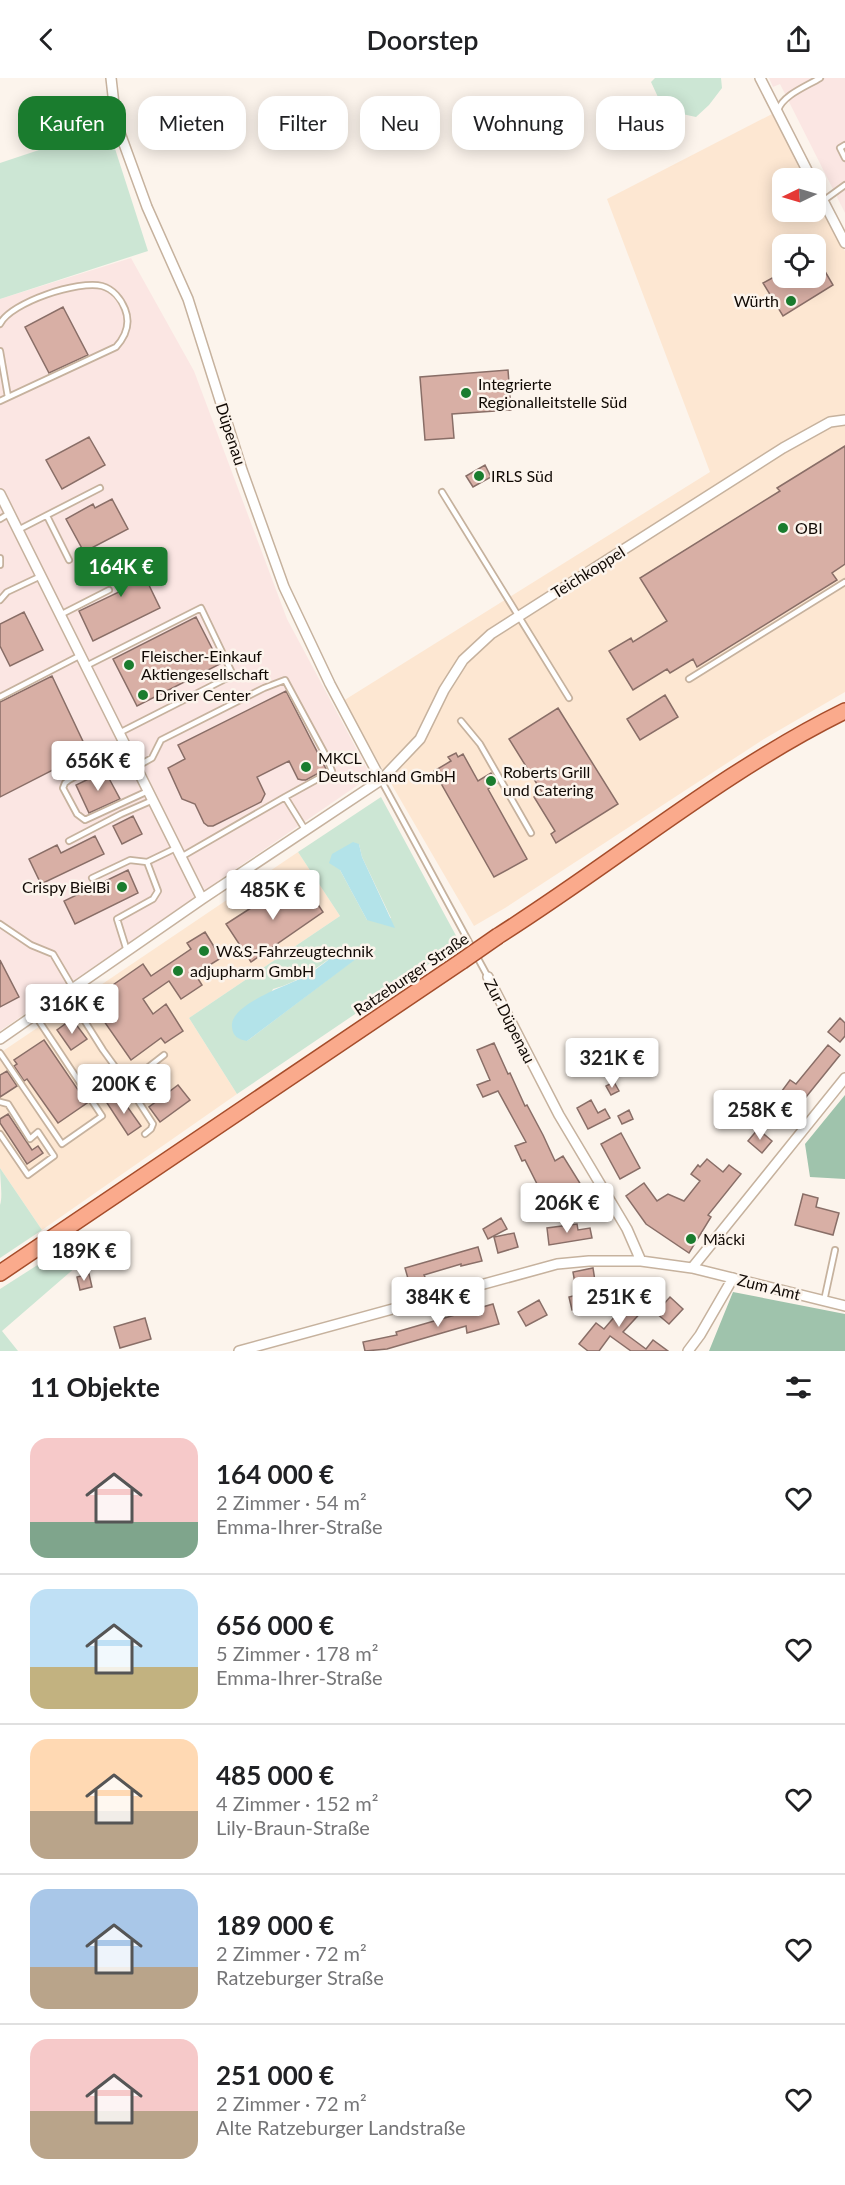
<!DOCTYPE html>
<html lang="de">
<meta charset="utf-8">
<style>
body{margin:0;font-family:Lato,sans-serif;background:#f6f6f6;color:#202124;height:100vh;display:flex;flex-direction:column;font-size:22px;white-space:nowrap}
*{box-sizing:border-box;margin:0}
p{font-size:20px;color:#757577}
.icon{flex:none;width:33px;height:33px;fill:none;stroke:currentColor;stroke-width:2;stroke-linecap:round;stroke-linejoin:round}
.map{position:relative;height:1273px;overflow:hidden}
.side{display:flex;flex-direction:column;background:#fff;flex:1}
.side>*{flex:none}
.guide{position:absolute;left:18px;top:18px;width:810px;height:54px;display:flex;gap:12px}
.needle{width:39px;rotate:265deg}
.controls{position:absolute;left:772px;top:90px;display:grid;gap:12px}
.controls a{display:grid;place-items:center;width:54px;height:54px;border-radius:12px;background:#fff;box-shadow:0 3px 15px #0003;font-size:30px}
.price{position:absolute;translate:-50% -51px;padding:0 14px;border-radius:6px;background:#fff;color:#222;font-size:20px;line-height:39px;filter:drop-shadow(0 2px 3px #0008)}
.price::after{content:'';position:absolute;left:50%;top:36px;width:18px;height:14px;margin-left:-9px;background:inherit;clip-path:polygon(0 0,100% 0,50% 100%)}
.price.selected{background:#1a7c2e;color:#fff}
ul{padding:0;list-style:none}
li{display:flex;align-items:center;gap:18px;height:150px;padding:0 30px}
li+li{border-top:2px solid #e0e0e0}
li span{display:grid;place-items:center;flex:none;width:168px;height:120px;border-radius:18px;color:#555}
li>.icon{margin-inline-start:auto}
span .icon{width:72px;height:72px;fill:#fffc;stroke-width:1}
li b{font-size:26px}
h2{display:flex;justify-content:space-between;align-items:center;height:72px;padding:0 30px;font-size:26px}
.chip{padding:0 21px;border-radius:18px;background:#fff;box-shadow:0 3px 15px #0003;font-size:21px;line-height:54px}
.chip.selected{background:#1a7c2e;color:#fff}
header{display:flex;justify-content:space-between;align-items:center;height:78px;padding:0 30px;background:#fff;font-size:27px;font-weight:600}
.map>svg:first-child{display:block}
.built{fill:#fde7d2;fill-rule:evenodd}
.industrial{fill:#fbe6e3}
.green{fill:#cce6d4;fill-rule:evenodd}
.forest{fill:#9fc3ac}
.water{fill:#b3e3e9}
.building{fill:#d8afa5;stroke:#896e67;stroke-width:1.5}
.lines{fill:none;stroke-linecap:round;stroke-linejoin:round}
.service-casing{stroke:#c6b29e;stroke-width:8}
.minor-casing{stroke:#c6b29e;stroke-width:12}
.primary-casing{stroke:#a64d2b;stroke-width:18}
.service{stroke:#fff;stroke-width:4.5}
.minor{stroke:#fff;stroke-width:9}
.primary{stroke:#faaa8c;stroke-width:15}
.primary-bridge-casing{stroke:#a64d2b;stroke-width:18;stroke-linecap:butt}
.primary-bridge{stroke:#faaa8c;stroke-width:15}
.poi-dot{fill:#1a7c2e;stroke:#fcf4ec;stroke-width:2}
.labels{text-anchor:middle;stroke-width:5;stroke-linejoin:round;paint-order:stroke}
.poi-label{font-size:16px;fill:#110a05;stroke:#fcf4ec;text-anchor:start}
.street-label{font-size:16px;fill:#110a05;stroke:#fcf4ec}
</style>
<header><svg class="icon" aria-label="back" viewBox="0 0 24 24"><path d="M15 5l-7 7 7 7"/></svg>Doorstep<svg class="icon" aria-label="share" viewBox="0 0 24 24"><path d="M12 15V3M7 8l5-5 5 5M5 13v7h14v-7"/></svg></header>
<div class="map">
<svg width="845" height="1273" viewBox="0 0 845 1273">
<rect width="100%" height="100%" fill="#fcf4ec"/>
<path class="built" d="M772,36L806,100H783V134H816V118L845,173V614L764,661L505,830L474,848L343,623L710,394L607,121ZM783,166H816V200H783Z
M298,774L340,838L189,940L237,1016L42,1152L0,1090V975Z"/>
<path class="industrial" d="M769,0H845V135L780,6L773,9Z
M131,180L194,293L287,541L371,698L0,953V221Z"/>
<path class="green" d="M655,0H721L722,10L709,27L696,39L664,32L651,4Z
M108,49L148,173L0,221V85Z
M381,719L460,865L237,1016L189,940L340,838L298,774ZM359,766L362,779L391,840L367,842L340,792ZM344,870L356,873L355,881L247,963L273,911C300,904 322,886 344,870Z
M0,1090L42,1152L0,1180V1127C3,1119 0,1100 0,1090Z
M86,1156L106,1163L2,1253L18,1273H0V1211Z"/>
<path class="forest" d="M845,1017V1101L810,1099L805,1066Z
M733,1214L845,1236V1273H709Z"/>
<path class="water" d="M353,764L359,766L362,779L395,850L367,842L340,792L329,785L332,776Z
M344,870L357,873L356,881L247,963C238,961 233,959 232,949C229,926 289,907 306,898C319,890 331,879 344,870Z"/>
<path class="building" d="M816,178L833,207L783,238L763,205L783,194V200H816Z
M63,229L88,277L49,295L25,249Z
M508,292L511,332L452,336L454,360L425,362L420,299Z
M89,359L105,387L62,411L46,382Z
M845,368V486L832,495L837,502L697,589L693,581L670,595L667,591L633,612L609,573L631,560L633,564L667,543L640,500L780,413L777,410Z
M485,387L491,399L473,409L466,398Z
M112,421L128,451L84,474L66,441L93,426L95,430Z
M131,470L160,530L93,563L79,533L119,514L104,483Z
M24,534L43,572L10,588L0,568V546Z
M196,539L220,586L137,628L113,581Z
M52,598L88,674L0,719V624Z
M286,613L326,691L306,702H302L298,701L289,683L257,699L265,716L261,724L213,748H208L204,745L195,726L182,721L168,690L185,681L178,667Z
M665,617L678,639L640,662L627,641Z
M558,630L618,726L556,765L551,756L555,753L534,719L542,714L509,661Z
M456,675L458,679L463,676L478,703L491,695L497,705L488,711L527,781L494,799L434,693L451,683L448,679Z
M105,693L120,721L89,735L76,707Z
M133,738L142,756L122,766L113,748Z
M95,758L104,776L41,806L29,781L57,767L61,775Z
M128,792L138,815L75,846L64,823Z
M282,806L293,821L307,810L323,834L251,884L226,846L254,828L253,827Z
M205,854L221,880L195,896L202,907L181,921L169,903L143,921L153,936L166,926L183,953L165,965L161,960L131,982L90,923L143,886L151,898L191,871L187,865Z
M0,882L19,919L0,929Z
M840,940L845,945V958L840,964L828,954Z
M72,941L87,961L71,972L57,952Z
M44,962L87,1025L58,1045L27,1001L24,1003L14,988L17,986L14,982Z
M494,965L508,996L510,995L525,1028L527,1027L543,1057L555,1083L563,1078L586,1115L573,1122L570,1118L529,1139L522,1124L541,1114L525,1082L522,1083L515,1068L526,1064L498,1013L483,1019L477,1007L490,1002L477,972Z
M828,967L840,977L798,1029L788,1021L765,1051L755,1043L775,1014L779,1017L790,1002L796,1006Z
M7,993L17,1008L0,1019V997Z
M614,1004L619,1013L611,1017L606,1008Z
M178,1007L190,1022L160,1044L149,1029Z
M119,1017L141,1048L128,1057L107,1025Z
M591,1022L598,1035L605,1031L610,1040L588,1051L577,1030Z
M629,1032L633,1041L622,1046L618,1038Z
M8,1036L32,1072L38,1068L43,1075L27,1086L0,1045V1041Z
M758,1051L772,1063L762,1075L748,1063Z
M621,1055L640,1090L620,1101L601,1066Z
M707,1081L723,1094L729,1087L741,1096L708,1137L711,1139L689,1175L646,1146L626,1118L644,1105L657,1123L668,1116L684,1123L700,1103L691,1096L698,1087L700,1089Z
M803,1116L818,1120L816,1129L839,1135L833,1157L795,1147Z
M501,1140L507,1151L488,1161L483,1151Z
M577,1146L578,1152L590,1150L592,1160L549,1167L547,1150Z
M514,1155L518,1169L498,1175L494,1159Z
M478,1169L482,1183L461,1188V1186L424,1197L425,1199L409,1204L405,1190Z
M593,1190L597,1216L581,1219L583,1230L572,1232L569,1219L577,1217L573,1194Z
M89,1196L92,1209L80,1212L77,1199Z
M623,1215L632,1223L634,1220L645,1230L623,1254L646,1271L653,1262L668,1273H631L610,1258L599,1273H588L579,1266L596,1245L604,1251L616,1237L609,1230Z
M670,1219L683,1231L669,1246L656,1235Z
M539,1222L547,1237L526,1248L518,1234Z
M493,1226L499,1246L467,1255L466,1248L387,1271L365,1273L363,1264L397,1257L396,1254Z
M145,1240L151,1261L120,1270L114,1249Z"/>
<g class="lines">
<g class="service-casing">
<path id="service" d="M778,32C783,17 807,8 820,0
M845,67L840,70L845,80
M823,123L845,107
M0,246C11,224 79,202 102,208C113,211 121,221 125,231C131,246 126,258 116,269L0,323
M0,273L8,319
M442,414L569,620
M47,438L69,482
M0,441L10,435
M18,452L100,410
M0,480V487
M0,522L7,514L41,498
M60,537L109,512
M86,588L201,530L233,597L119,655
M689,601L845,504
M0,619L81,577
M461,643L480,666L531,755
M127,670L69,702L65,705L63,710L77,736L85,742L148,713
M136,689L152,680L161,662L264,610L285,602L325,676L332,693L285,719
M381,702L488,899
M69,763L121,736L153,722
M181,779L285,719L306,753
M92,800L130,782L147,784
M0,846L31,867L53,876L73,910
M127,873L117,841L153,821L158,813L147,784L176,770
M67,915L103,972L124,1001L146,991L164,977
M0,975L62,1066L102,1038L35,937
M124,1001L153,1046L151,1051L145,1056
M0,1024L8,1026L30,1061L38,1054L54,1078L28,1097L0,1056
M824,1223L835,1172"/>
</g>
<g class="minor-casing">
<path id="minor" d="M111,0L116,44L147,129L188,221L242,392L284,509L330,606L381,702
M760,0L811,100
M816,109L845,165
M0,416L202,821
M488,899L559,1037L627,1151L641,1183
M0,961L202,821L381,702L420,661L444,612L463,582L491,556L783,370L830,344L845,342
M692,1190L845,1228
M239,1273L557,1186L589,1183H641L692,1190L845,1000
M688,1273L700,1257L733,1200"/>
</g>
<g class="primary-casing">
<path id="primary" d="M498,858C614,785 721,694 845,633
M0,1195L462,883"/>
</g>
<use href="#service" class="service"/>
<use href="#minor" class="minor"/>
<use href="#primary" class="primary"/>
<g class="primary-bridge-casing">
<path id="primary-bridge" d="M462,883L498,858"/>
</g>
<use href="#primary-bridge" class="primary-bridge"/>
</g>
<g class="poi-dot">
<circle cx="791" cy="223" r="6"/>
<circle cx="466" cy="315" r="6"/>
<circle cx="479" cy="398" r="6"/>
<circle cx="783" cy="450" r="6"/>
<circle cx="129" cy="587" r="6"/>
<circle cx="143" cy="617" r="6"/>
<circle cx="306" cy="689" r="6"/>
<circle cx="491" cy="703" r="6"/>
<circle cx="122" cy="809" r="6"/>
<circle cx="204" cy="873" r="6"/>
<circle cx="178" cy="893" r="6"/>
<circle cx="691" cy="1161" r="6"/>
</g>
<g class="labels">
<g class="poi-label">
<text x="779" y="229" text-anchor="end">Würth</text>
<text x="478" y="312">Integrierte<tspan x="478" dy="18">Regionalleitstelle Süd</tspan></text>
<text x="491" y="404">IRLS Süd</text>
<text x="795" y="456">OBI</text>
<text x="141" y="584">Fleischer-Einkauf<tspan x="141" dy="18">Aktiengesellschaft</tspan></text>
<text x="155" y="623">Driver Center</text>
<text x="318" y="686">MKCL<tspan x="318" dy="18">Deutschland GmbH</tspan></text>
<text x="503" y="700">Roberts Grill<tspan x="503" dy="18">und Catering</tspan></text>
<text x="110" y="815" text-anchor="end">Crispy BielBi</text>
<text x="216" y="879">W&amp;S-Fahrzeugtechnik</text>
<text x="190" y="899">adjupharm GmbH</text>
<text x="703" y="1167">Mäcki</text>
</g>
<g class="street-label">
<text transform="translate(231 356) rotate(72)" y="6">Düpenau</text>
<text transform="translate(588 494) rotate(-32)" y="6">Teichkoppel</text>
<text transform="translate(411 896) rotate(-34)" y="6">Ratzeburger Straße</text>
<text transform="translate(510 943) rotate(63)" y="6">Zur Düpenau</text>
<text transform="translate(769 1209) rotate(14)" y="6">Zum Amt</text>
</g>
</g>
</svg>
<div class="controls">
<a><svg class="needle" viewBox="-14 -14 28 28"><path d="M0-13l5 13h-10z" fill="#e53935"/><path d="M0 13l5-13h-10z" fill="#757577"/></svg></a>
<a><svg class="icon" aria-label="locate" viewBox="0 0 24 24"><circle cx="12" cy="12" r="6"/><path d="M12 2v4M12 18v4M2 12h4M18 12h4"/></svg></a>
</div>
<b class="price selected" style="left:121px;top:520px">164K €</b>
<b class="price" style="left:98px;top:714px">656K €</b>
<b class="price" style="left:273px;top:843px">485K €</b>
<b class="price" style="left:72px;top:957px">316K €</b>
<b class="price" style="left:612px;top:1011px">321K €</b>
<b class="price" style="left:124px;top:1037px">200K €</b>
<b class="price" style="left:760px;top:1063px">258K €</b>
<b class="price" style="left:567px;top:1156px">206K €</b>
<b class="price" style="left:84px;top:1204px">189K €</b>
<b class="price" style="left:438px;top:1250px">384K €</b>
<b class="price" style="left:619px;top:1250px">251K €</b>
<div class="guide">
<a class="chip selected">Kaufen</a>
<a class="chip">Mieten</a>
<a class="chip">Filter</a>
<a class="chip">Neu</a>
<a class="chip">Wohnung</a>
<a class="chip">Haus</a>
</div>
</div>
<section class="side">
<h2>11 Objekte<svg class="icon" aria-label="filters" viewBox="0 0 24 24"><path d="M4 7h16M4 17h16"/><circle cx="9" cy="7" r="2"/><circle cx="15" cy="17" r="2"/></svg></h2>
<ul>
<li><span style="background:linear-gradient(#f6c9c9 70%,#7fa58c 0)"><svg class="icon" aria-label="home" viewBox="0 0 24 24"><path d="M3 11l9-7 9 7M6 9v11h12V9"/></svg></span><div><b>164 000 €</b><p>2 Zimmer · 54 m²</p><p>Emma-Ihrer-Straße</p></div><svg class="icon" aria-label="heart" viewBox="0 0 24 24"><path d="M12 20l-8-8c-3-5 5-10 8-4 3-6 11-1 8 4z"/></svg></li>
<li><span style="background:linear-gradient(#bfe0f5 65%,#c2b280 0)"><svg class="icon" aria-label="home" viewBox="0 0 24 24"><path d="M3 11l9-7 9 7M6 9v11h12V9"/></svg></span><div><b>656 000 €</b><p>5 Zimmer · 178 m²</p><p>Emma-Ihrer-Straße</p></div><svg class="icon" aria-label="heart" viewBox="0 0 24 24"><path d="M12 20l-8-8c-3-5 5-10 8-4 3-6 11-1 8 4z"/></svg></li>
<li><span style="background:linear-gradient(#ffd9b3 60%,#b9a48a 0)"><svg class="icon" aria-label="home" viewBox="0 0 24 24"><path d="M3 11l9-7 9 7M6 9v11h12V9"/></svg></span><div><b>485 000 €</b><p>4 Zimmer · 152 m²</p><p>Lily-Braun-Straße</p></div><svg class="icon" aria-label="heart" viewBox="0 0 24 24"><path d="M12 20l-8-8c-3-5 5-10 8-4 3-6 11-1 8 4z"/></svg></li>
<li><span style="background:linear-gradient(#a9c7e8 65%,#b9a48a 0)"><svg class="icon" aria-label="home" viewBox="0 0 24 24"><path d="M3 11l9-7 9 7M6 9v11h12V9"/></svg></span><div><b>189 000 €</b><p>2 Zimmer · 72 m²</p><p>Ratzeburger Straße</p></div><svg class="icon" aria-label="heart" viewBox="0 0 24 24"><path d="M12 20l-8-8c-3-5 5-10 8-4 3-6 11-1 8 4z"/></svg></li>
<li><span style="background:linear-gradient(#f6c9c9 60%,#b9a48a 0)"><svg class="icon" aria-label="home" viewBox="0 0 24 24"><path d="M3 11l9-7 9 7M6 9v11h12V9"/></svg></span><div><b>251 000 €</b><p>2 Zimmer · 72 m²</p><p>Alte Ratzeburger Landstraße</p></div><svg class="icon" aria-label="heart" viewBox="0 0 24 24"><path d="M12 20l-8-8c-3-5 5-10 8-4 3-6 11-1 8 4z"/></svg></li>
</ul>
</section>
